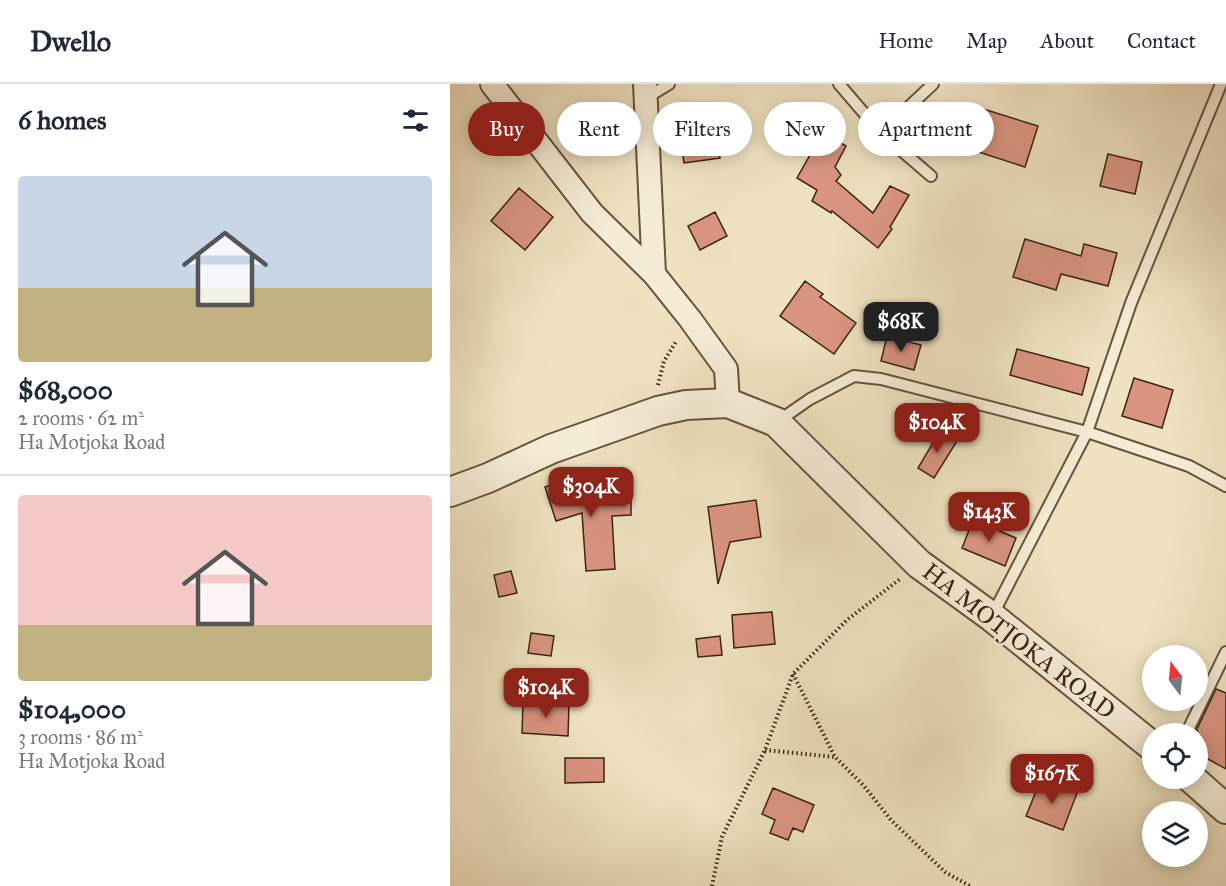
<!DOCTYPE html>
<meta charset="utf-8">
<style>
body{margin:0;font-family:"IM FELL Great Primer",serif;background:#f2f2f3;color:#1f2937;height:100vh;display:flex;flex-direction:column;font-size:22px;white-space:nowrap}
*{box-sizing:border-box;margin:0}
p{font-size:20px;color:#747a83}
.icon{flex:none;width:33px;height:33px;fill:none;stroke:currentColor;stroke-width:2;stroke-linecap:round;stroke-linejoin:round}
.map{position:relative;flex:1;overflow:hidden}
.details{display:flex;flex-direction:column;background:#fff;width:450px}
.details>*{flex:none}
.banner{position:absolute;left:18px;top:18px;width:570px;height:54px;display:flex;gap:12px}
.needle{width:39px;rotate:344deg}
.fabs{position:absolute;left:692px;top:561px;display:grid;gap:12px}
.fabs a{display:grid;place-items:center;width:66px;height:66px;border-radius:50%;background:#fff;box-shadow:0 3px 15px #0003;font-size:30px}
.price{position:absolute;translate:-50% -51px;padding:0 14px;border-radius:12px;background:#8f2418;color:#fff;font-size:20px;line-height:39px;filter:drop-shadow(0 2px 3px #0008)}
.price::after{content:'';position:absolute;left:50%;top:36px;width:18px;height:14px;margin-left:-9px;background:inherit;clip-path:polygon(0 0,100% 0,50% 100%)}
.price.active{background:#222;color:#fff}
ul{padding:0;list-style:none}
li{display:grid;align-content:center;gap:12px;height:318px;padding:0 18px}
li+li{border-top:2px solid #e0e1e3}
li span{display:grid;place-items:center;height:186px;border-radius:6px;color:#555}
li>.icon{margin-inline-start:auto}
span .icon{width:108px;height:108px;fill:#fffc;stroke-width:1}
li b{font-size:26px}
h2{display:flex;justify-content:space-between;align-items:center;height:72px;padding:0 18px;font-size:26px}
.tag{padding:0 21px;border-radius:27px;background:#fff;box-shadow:0 3px 15px #0003;font-size:21px;line-height:54px}
.tag.active{background:#8f2418;color:#fff}
header{display:flex;align-items:center;gap:36px;box-sizing:border-box;height:84px;padding:0 30px;background:#fff;border-bottom:2px solid #e0e1e3}
header strong{font-size:28px}
nav{display:flex;gap:33px;margin-inline-start:auto;font-size:21px}
main{display:flex;flex:1;min-height:0}
.map>svg:first-child{display:block}
.building{fill:#da9581;stroke:#3a2312;stroke-width:1.5}
.lines{fill:none;stroke-linecap:round;stroke-linejoin:round}
.service-casing{stroke:#67533e;stroke-width:14}
.minor-casing{stroke:#67533e;stroke-width:26}
.tertiary-casing{stroke:#67533e;stroke-width:32}
.path{stroke:#3a2312;stroke-width:4;stroke-dasharray:1.5 3;stroke-linecap:butt}
.service{stroke:#f5ecd6;stroke-width:10}
.minor{stroke:#f5ecd6;stroke-width:22}
.tertiary{stroke:#f5ecd6;stroke-width:28}
.labels{text-anchor:middle;stroke-width:5;stroke-linejoin:round;paint-order:stroke}
.street-label{font-size:24px;fill:#3a2312;stroke:#f5ecd6}
</style>
<header>
<strong>Dwello</strong>
<nav><a>Home</a><a>Map</a><a>About</a><a>Contact</a></nav>
</header>
<main>
<section class="details">
<h2>6 homes<svg class="icon" aria-label="filters" viewBox="0 0 24 24"><path d="M4 7h16M4 17h16"/><circle cx="9" cy="7" r="2"/><circle cx="15" cy="17" r="2"/></svg></h2>
<ul>
<li><span style="background:linear-gradient(#c9d6e8 60%,#c2b280 0)"><svg class="icon" aria-label="home" viewBox="0 0 24 24"><path d="M3 11l9-7 9 7M6 9v11h12V9"/></svg></span><div><b>$68,000</b><p>2 rooms · 62 m²</p><p>Ha Motjoka Road</p></div></li>
<li><span style="background:linear-gradient(#f6c9c9 70%,#c2b280 0)"><svg class="icon" aria-label="home" viewBox="0 0 24 24"><path d="M3 11l9-7 9 7M6 9v11h12V9"/></svg></span><div><b>$104,000</b><p>3 rooms · 86 m²</p><p>Ha Motjoka Road</p></div></li>
</ul>
</section>
<div class="map">
<svg width="776" height="802" viewBox="0 0 776 802">
<rect width="100%" height="100%" fill="#efe2c0"/>
<filter id="stains"><feTurbulence type="fractalNoise" baseFrequency=".00333" numOctaves="4"/><feColorMatrix values="0 0 0 0 .2 0 0 0 0 .09 0 0 0 0 .02 0 0 0 .5 -.17"/></filter>
<radialGradient id="worn" r=".72"><stop offset=".6" stop-color="#630" stop-opacity="0"/><stop offset="1" stop-color="#630" stop-opacity=".3"/></radialGradient>
<path class="building" d="M530,24L588,42L575,83L507,61L503,67L481,54L494,35L522,50Z
M265,38L270,74L234,79L229,44Z
M373,48L396,62L385,83L391,91L386,97L423,129L440,102L459,111L440,143L442,145L428,164L382,127L381,129L362,117L367,106L347,94Z
M658,70L692,78L685,110L650,102Z
M69,104L103,133L75,166L41,137Z
M265,128L277,152L250,166L238,142Z
M575,155L631,172L634,160L667,169L658,202L611,190L606,206L563,193Z
M355,197L373,210L370,213L406,239L384,270L330,232Z
M437,252L471,261L464,286L431,277Z
M567,265L639,284L632,311L560,291Z
M684,294L723,306L712,344L672,332Z
M490,347L507,357L484,394L468,384Z
M132,391L139,412L181,410V431L162,432L165,485L136,487L132,429L106,437L95,403Z
M306,416L311,453L280,458L268,500L258,423Z
M523,436L566,454L555,482L512,464Z
M61,487L67,509L49,513L44,491Z
M322,528L325,560L284,564L282,531Z
M81,549L104,552L101,572L78,569Z
M270,552L272,571L248,573L246,555Z
M766,605L776,609V685L747,669V645Z
M73,618L119,620L118,652L72,649Z
M115,674H154V698L115,699Z
M591,695L627,709L613,746L576,732Z
M323,704L364,721L353,748L343,744L338,756L320,749L325,736L312,730Z"/>
<g class="lines">
<g class="service-casing">
<path id="service" d="M389,0L431,49L481,92
M196,14L219,0
M431,49L483,0
M327,338L360,315L404,292L431,295L637,348L739,382L776,402
M542,532L637,348L681,219L771,0
M736,650L776,568"/>
</g>
<g class="minor-casing">
<path id="minor" d="M42,0L142,129L204,190L240,235L276,285L278,319
M195,0L204,190"/>
</g>
<g class="tertiary-casing">
<path id="tertiary" d="M0,408L38,394L101,365L208,327L236,321L278,319L326,338L469,480L542,533L702,662
M741,694L776,725"/>
</g>
<path class="path" d="M208,301L214,277L227,256
M343,590L385,673L414,702L441,736L495,788L520,802
M315,666L385,673
M262,802L272,753L315,666L343,590L397,536L450,495"/>
<use href="#service" class="service"/>
<use href="#minor" class="minor"/>
<use href="#tertiary" class="tertiary"/>
</g>
<g class="labels">
<g class="street-label">
<text transform="translate(569 557) rotate(38)" y="8">HA MOTJOKA ROAD</text>
</g>
</g>
<rect width="100%" height="100%" filter="url(#stains)"/>
<rect width="100%" height="100%" fill="url(#worn)"/>
</svg>
<div class="fabs">
<a><svg class="needle" viewBox="-14 -14 28 28"><path d="M0-13l5 13h-10z" fill="#e53935"/><path d="M0 13l5-13h-10z" fill="#747a83"/></svg></a>
<a><svg class="icon" aria-label="locate" viewBox="0 0 24 24"><circle cx="12" cy="12" r="6"/><path d="M12 2v4M12 18v4M2 12h4M18 12h4"/></svg></a>
<a><svg class="icon" aria-label="layers" viewBox="0 0 24 24"><path d="M12 4l9 5-9 5-9-5zM3 14l9 5 9-5"/></svg></a>
</div>
<b class="price active" style="left:451px;top:269px">$68K</b>
<b class="price" style="left:487px;top:370px">$104K</b>
<b class="price" style="left:141px;top:434px">$304K</b>
<b class="price" style="left:539px;top:459px">$143K</b>
<b class="price" style="left:96px;top:635px">$104K</b>
<b class="price" style="left:602px;top:721px">$167K</b>
<div class="banner">
<a class="tag active">Buy</a>
<a class="tag">Rent</a>
<a class="tag">Filters</a>
<a class="tag">New</a>
<a class="tag">Apartment</a>
</div>
</div>
</main>
